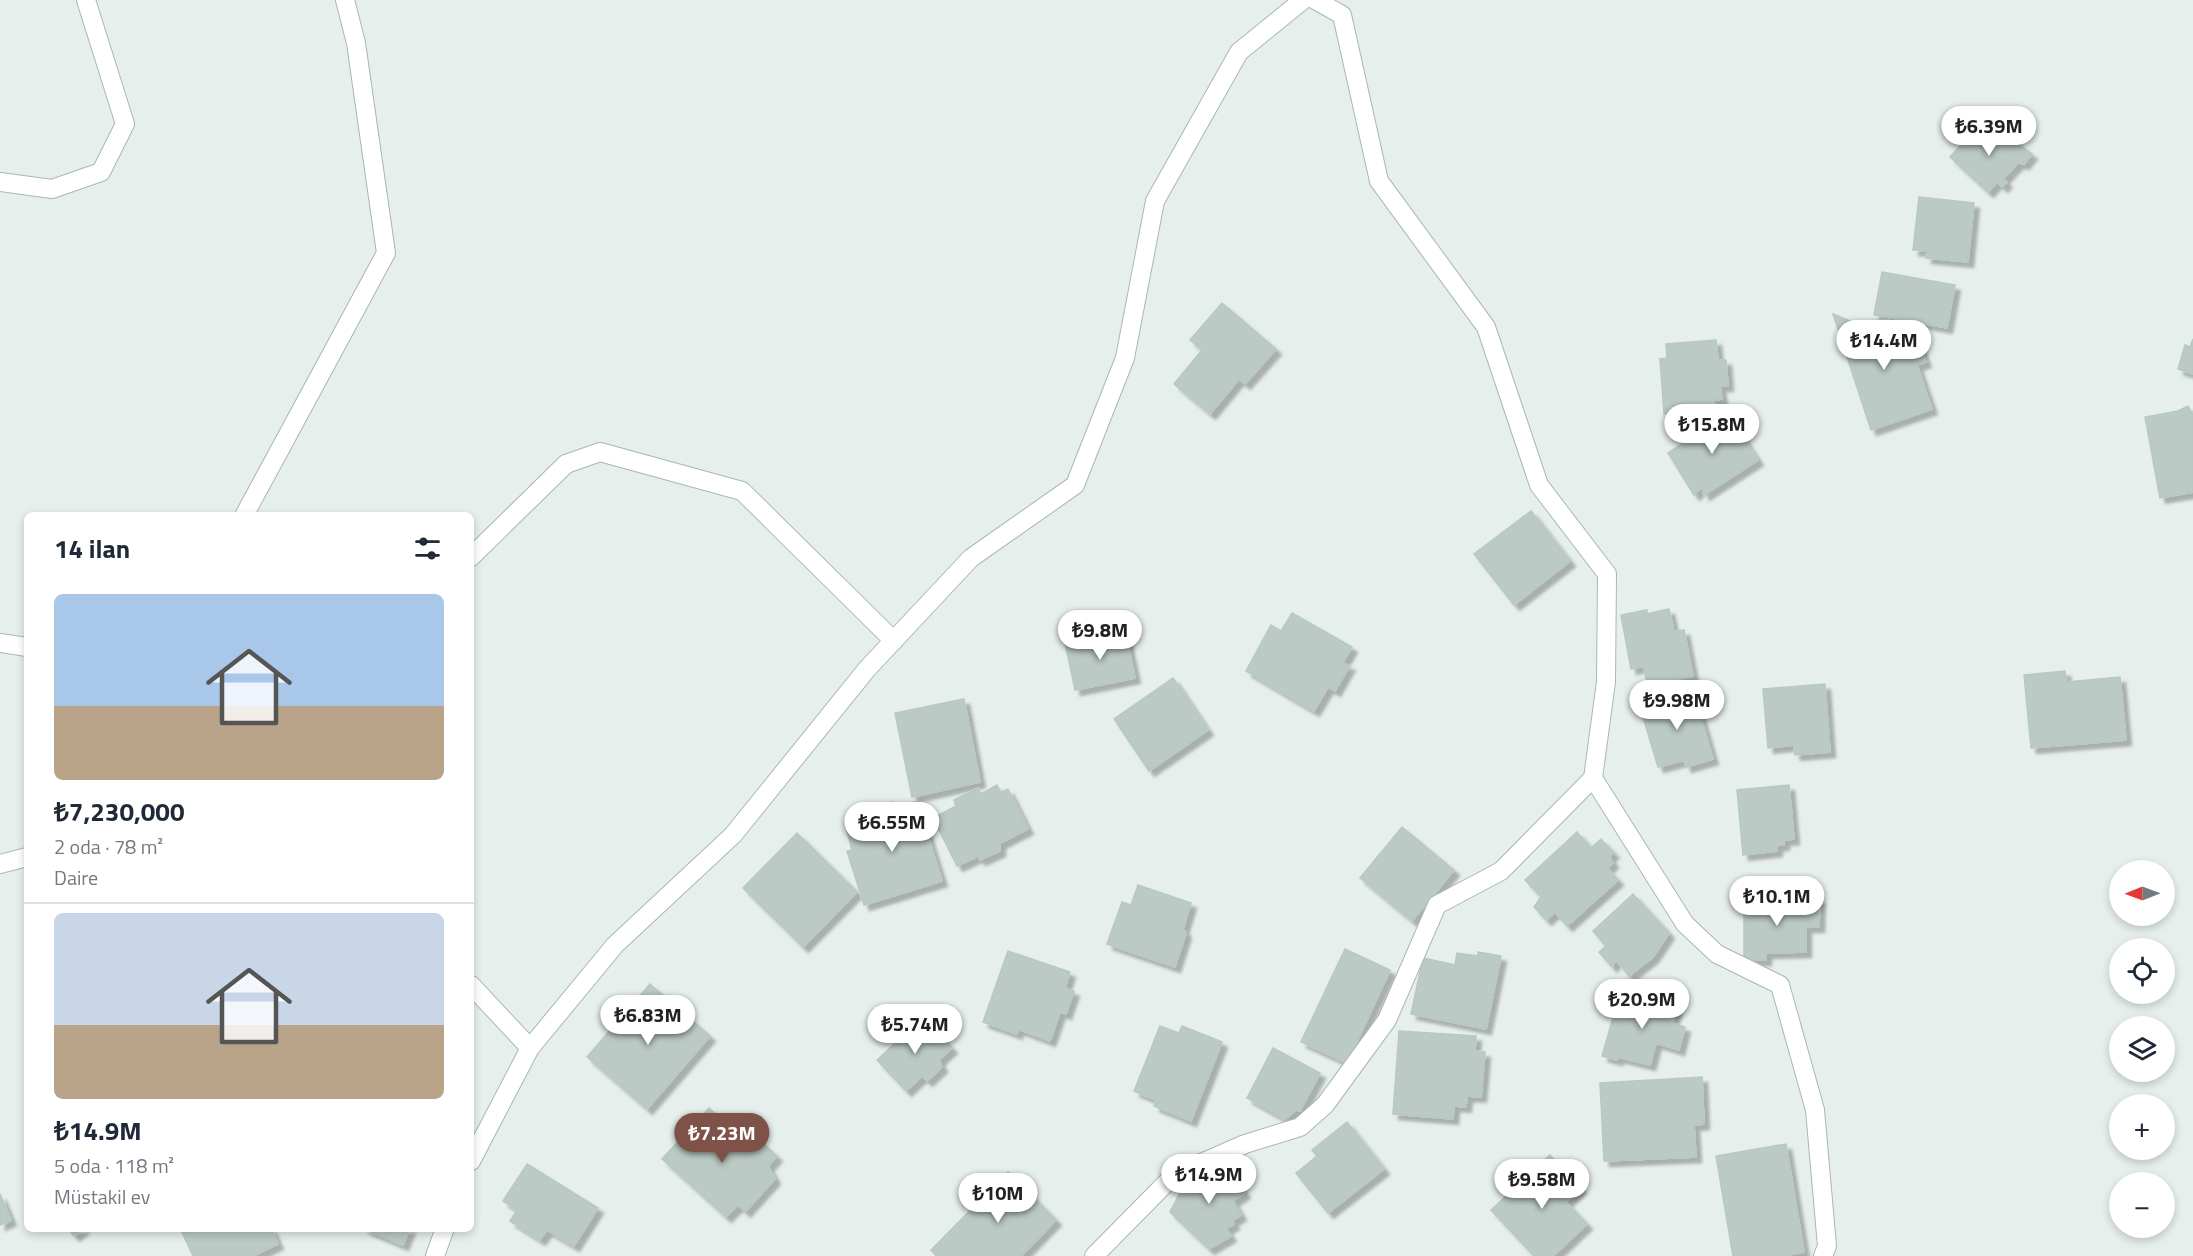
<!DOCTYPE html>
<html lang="tr">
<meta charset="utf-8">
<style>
body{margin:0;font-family:"Titillium Web",sans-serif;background:#f2f2f3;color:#1f2937;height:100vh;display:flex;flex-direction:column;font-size:22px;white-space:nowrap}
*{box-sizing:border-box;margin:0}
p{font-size:20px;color:#747a83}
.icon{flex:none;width:33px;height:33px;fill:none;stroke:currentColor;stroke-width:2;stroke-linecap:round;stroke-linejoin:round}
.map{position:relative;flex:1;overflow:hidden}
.drawer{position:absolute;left:24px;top:512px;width:450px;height:720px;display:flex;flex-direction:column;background:#fff;border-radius:9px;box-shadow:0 3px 9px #0003}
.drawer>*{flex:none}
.needle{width:39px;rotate:269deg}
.fabs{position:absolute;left:2109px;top:860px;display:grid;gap:12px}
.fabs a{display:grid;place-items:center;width:66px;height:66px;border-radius:50%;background:#fff;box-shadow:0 3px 9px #0003;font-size:30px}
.price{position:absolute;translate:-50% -51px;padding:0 14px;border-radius:21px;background:#fff;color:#222;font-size:20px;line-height:39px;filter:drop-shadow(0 2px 3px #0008)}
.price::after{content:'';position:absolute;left:50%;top:36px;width:18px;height:14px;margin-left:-9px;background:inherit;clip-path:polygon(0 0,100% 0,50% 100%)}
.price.on{background:#7f5249;color:#fff}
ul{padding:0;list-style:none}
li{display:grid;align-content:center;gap:12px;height:318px;padding:0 30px}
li+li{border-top:2px solid #e0e1e3}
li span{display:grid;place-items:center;height:186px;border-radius:9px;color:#555}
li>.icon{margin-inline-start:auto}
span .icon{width:108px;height:108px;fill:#fffc;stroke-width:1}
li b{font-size:26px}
h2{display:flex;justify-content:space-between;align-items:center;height:72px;padding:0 30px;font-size:26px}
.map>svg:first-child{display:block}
.building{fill:#bbcac4;stroke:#b8c9c2;stroke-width:1.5;filter:url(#shadow)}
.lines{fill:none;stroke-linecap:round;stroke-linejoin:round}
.street-casing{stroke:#a8b8b2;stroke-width:20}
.street{stroke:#fff;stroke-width:18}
</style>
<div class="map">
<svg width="2193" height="1256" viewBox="0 0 2193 1256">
<defs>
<filter id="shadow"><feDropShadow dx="5.5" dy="5.5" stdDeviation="1.5" flood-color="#0004"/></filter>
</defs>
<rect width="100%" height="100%" fill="#e6efeb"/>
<path class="building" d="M1986,127L2004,134L2002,138L2006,143L2010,138L2032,154L2024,164L2018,163L2003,179L2007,182L2002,187L1997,182L1988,192L1950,157L1975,129Z
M1919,197L1974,203L1968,262L1926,258L1927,251L1913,250Z
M1882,272L1955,285L1947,328L1874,315Z
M1222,303L1276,349L1245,384L1239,379L1210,414L1174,384L1202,350L1190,340Z
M1833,314L1865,327V321L1890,320L1898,345L1908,338L1912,349L1920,346L1926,362L1917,365L1932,409L1871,430Z
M2193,339V374L2178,369L2185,345L2190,347Z
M1716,340L1718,360H1726L1728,386H1720L1722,399L1714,400L1715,410L1664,414L1660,359L1667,358L1666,344Z
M2188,406L2193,415V492L2160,498L2145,417L2178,411Z
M1728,414L1758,460L1704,495L1702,487L1694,495L1668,453L1689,439L1687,435L1700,422L1705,429Z
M1531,511L1570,561L1514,605L1474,554Z
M1669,609L1674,632L1684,630L1693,676L1647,685L1644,666L1631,669L1621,615L1647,610V614Z
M1292,613L1352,647L1342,664L1350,665L1335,691L1328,687L1314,711L1246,671L1271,625L1281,631Z
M1125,631L1135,678L1075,690L1065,643Z
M2065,671L2067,682L2120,677L2126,740L2031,748L2024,675Z
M1173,678L1208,730L1149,771L1114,719Z
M1825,684L1830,752L1795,755L1794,745L1768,748L1763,689Z
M1693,691L1713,759L1686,767L1684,760L1658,767L1640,707Z
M964,699L980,782L912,797L895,713Z
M997,785L1001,793L1008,789L1028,829L1000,843V851L980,860L978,856L957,866L933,818L956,806L954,800L978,788L981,794Z
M1789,785L1794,839L1784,840V845H1777V851L1743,855L1737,790Z
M917,801L942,881L864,905L847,851L852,850L846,828L864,823L861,812L893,802L895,808Z
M1402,827L1454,870L1412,921L1360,878Z
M1577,832L1591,848L1601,839L1614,853L1609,856L1613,863L1607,868L1618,880L1567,926L1555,912L1546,920L1534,907L1541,897L1525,880Z
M797,833L857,892L803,947L743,888Z
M1138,885L1191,903L1183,929L1186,933L1175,967L1107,944L1122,902L1131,905Z
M1633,894L1669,933L1653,957L1629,976L1616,960L1612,967L1599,952L1606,946L1593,931Z
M1808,898H1820L1819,927H1806V952L1766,953V960H1744V900H1795V907H1808Z
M1345,949L1390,970L1347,1063L1301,1042Z
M1008,951L1070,972L1065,988L1074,991L1066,1014L1060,1012L1050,1041L1018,1029L1017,1034L983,1022Z
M1478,952L1501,956L1486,1029L1411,1014L1423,958L1455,965L1457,953L1478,956Z
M650,984L710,1036L647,1109L587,1057Z
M1628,995L1677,1008L1672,1023L1685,1027L1679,1050L1656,1043L1650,1065L1618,1057L1617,1060L1602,1056L1618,1000L1626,1003Z
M923,1017L952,1048L939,1060L942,1067L927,1081L922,1076L906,1091L877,1060Z
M1160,1026L1179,1033L1182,1026L1222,1042L1191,1121L1154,1106L1156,1100L1134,1091Z
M1399,1031L1476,1036L1475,1051L1485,1052L1481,1097L1467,1096L1466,1107L1454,1106L1453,1119L1393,1114Z
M1273,1048L1320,1073L1300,1111L1296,1110L1285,1119L1247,1098Z
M1702,1077L1704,1124L1694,1125L1696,1157L1604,1161L1600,1083Z
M709,1108L732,1129L736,1124L759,1145L761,1142L777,1156L768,1166L775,1179L745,1212L738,1205L726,1217L662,1159Z
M1347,1122L1384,1169L1328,1213L1296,1173L1317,1156L1312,1150Z
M1786,1144L1804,1252L1783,1256H1733L1716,1156Z
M1550,1155L1581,1188L1566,1202L1587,1224L1553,1256H1534L1491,1210Z
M1223,1160L1245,1193L1233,1201L1241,1215L1232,1221L1234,1224L1226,1229L1231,1236L1209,1249L1170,1212L1184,1185Z
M527,1164L598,1208L574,1246L547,1230L540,1240L510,1221L517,1210L503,1201Z
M1008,1172L1056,1220L1021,1256H936L931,1250Z
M0,1194L11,1220L0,1225Z
M68,1228H84L74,1236Z
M180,1228H271L278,1244L253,1256H193Z
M362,1228H410L403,1245Z"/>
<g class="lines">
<g class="street-casing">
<path id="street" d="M1315,0L1342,15L1379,181L1486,327L1539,485L1607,574L1606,682L1593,778L1685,924L1717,954L1780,985L1815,1110L1827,1246L1823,1256
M0,182L52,189L101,172L125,124L86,0
M245,514L386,253L356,43L345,0
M471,557L566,464L600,452L742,491L894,641
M0,643L27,647
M0,864L27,857
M471,985L530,1048
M471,1161L530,1048L615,945L733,835L867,669L971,558L1075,485L1125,358L1155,201L1239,52L1303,0
M435,1256L445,1228
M1094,1256L1174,1175L1245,1144L1300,1127L1325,1105L1387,1020L1437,905L1501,871L1593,778"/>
</g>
<use href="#street" class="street"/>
</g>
</svg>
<div class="fabs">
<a><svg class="needle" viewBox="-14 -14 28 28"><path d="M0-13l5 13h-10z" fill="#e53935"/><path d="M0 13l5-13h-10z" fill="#747a83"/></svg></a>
<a><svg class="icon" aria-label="locate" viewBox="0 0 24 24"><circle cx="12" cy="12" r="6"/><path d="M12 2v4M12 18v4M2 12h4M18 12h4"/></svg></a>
<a><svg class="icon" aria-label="layers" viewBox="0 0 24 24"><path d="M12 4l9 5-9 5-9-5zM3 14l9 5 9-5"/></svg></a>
<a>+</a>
<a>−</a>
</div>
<b class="price" style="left:1989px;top:157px">₺6.39M</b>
<b class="price" style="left:1884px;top:371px">₺14.4M</b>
<b class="price" style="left:1712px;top:455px">₺15.8M</b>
<b class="price" style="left:1100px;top:661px">₺9.8M</b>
<b class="price" style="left:1677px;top:731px">₺9.98M</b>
<b class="price" style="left:892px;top:853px">₺6.55M</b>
<b class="price" style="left:1777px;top:927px">₺10.1M</b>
<b class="price" style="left:1642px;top:1030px">₺20.9M</b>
<b class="price" style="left:648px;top:1046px">₺6.83M</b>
<b class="price" style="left:915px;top:1055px">₺5.74M</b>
<b class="price on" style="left:722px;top:1164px">₺7.23M</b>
<b class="price" style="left:1209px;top:1205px">₺14.9M</b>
<b class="price" style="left:1542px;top:1210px">₺9.58M</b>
<b class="price" style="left:998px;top:1224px">₺10M</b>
<section class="drawer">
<h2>14 ilan<svg class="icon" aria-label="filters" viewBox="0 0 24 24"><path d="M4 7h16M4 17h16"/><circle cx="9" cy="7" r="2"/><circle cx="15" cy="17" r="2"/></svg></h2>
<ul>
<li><span style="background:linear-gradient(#a9c7e8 60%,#b9a48a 0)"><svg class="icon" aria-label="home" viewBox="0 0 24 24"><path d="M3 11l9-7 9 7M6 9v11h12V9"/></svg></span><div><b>₺7,230,000</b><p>2 oda · 78 m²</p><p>Daire</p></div></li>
<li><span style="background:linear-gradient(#c9d6e8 60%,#b9a48a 0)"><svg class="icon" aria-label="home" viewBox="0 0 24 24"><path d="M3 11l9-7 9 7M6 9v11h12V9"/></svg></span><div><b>₺14.9M</b><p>5 oda · 118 m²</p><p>Müstakil ev</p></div></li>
</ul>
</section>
</div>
